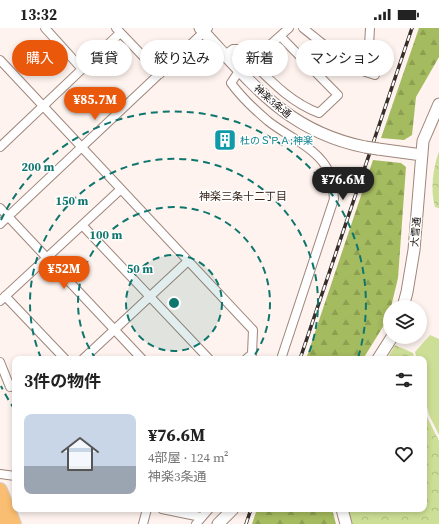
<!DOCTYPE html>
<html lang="ja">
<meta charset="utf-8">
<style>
body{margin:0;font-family:"Source Serif 4","Noto Sans JP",serif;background:#f2f2f2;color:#222;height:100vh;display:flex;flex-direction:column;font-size:15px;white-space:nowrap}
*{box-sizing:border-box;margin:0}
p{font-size:13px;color:#767676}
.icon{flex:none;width:22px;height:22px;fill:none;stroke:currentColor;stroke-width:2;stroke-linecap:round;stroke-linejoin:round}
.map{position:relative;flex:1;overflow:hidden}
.sheet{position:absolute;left:12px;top:328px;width:415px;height:156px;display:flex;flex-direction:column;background:#fff;border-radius:8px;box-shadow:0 2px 6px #0003}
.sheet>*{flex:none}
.banner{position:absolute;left:12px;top:12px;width:415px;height:36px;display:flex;gap:8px}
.buttons{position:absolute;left:383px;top:272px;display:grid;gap:8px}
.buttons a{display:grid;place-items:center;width:44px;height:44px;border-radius:50%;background:#fff;box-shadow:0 2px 6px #0003;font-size:20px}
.price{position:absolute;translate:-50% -34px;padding:0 9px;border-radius:14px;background:#ea580c;color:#fff;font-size:13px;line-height:26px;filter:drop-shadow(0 1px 2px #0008)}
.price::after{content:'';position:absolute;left:50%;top:24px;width:12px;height:9px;margin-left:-6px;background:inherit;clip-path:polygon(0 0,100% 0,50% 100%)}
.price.current{background:#222;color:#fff}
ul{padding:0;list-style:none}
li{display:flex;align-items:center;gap:12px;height:100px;padding:0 12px}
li+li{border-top:1px solid #e0e0e0}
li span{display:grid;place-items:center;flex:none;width:112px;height:80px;border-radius:8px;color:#555}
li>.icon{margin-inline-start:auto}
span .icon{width:48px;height:48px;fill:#fffc;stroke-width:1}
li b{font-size:17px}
h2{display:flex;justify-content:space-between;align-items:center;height:48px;padding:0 12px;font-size:17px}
.tag{padding:0 14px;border-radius:18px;background:#fff;box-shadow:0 2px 6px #0003;font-size:14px;line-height:36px}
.tag.current{background:#ea580c;color:#fff}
.status{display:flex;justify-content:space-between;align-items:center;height:28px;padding:0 20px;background:#fff;direction:ltr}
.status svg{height:11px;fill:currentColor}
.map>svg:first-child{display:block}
.grass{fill:#cddf96}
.forest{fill:url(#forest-firs)}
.park{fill:url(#park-crowns)}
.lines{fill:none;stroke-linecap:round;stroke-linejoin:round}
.street-casing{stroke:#9e857b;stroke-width:10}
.secondary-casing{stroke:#9e857b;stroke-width:13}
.highway-casing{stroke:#d5d3d3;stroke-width:16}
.street{stroke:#fff;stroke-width:8}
.secondary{stroke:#fff;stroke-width:11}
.highway{stroke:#fabe72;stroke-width:14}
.rail-casing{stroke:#362e2a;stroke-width:3.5}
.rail{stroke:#fff;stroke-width:2;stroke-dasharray:6;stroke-linecap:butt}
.secondary-bridge-casing{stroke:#9e857b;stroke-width:13;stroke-linecap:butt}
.secondary-bridge{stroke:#fff;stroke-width:11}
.ring{fill:none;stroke:#0f766e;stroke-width:2;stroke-dasharray:7 5}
.labels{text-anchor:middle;stroke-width:3;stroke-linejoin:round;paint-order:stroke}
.street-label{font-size:10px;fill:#140c08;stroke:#fff}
.culture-label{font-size:10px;fill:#0d838f;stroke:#fff;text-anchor:start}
.neighbourhood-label{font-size:11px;fill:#38251c;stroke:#fff}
.centre{fill:#0f766e;stroke:#fff;stroke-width:2}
.ring-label{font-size:12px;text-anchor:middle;font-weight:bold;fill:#0f766e;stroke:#fff;stroke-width:3;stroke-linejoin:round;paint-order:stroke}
</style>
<div class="status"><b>13:32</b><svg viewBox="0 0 49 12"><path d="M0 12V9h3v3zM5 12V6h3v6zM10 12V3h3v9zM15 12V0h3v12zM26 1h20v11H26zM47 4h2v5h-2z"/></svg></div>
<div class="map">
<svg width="439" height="496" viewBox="0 0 439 496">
<defs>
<pattern id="forest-firs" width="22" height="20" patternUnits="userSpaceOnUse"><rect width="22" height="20" fill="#a5bb5f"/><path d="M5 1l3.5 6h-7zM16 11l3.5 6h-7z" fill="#8da051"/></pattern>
<pattern id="park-crowns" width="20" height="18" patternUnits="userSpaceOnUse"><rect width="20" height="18" fill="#cddf96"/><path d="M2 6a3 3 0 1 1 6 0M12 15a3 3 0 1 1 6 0" fill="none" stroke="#afbe80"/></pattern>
</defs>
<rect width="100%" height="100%" fill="#fef3ee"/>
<path class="grass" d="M430,307L439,311V407L429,387L424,366V331H417L415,324Z"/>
<path class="forest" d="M419,0H439V29L416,69L412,107L404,112L381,110Z
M373,132L401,135L406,139L398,250L391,279H390L389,289L363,331H306Z
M257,481H332L336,496H252Z"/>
<path class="park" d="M439,123V180L435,179C430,160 433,141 439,123Z
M395,317L413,325L414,331H387Z
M424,378L426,387L439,413V496H350L345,481H424Z"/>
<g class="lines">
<g class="street-casing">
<path id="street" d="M45,0L82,41
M116,0L160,46
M303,0L353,40L375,47
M369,18L370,0
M225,27L233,21H238C263,44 286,73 319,85L338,67L280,8
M0,32L253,302L252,326L246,331
M252,33L289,0
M239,43L231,55C241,69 255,82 268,93C288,109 318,120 329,144C333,152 333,162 334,171L281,331
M0,119L120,5
M0,180L142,331
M0,196L208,0
M82,197L209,331
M5,268L65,331
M0,273L121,161
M83,331L188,233
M0,334L10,359
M0,446L15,448
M162,481L201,489
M143,496L147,481
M196,496L209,481"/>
</g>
<g class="secondary-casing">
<path id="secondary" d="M200,0C252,55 286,103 365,119
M378,121L422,127
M403,279L407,264L414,222L423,113L439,76
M378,331L392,309
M342,481L346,496
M218,496L233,481"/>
</g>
<g class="highway-casing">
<path id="highway" d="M0,462L14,496
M0,489L3,496"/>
</g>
<use href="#street" class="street"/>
<use href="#secondary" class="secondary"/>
<use href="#highway" class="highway"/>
<g class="rail-casing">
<path id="rail" d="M300,331L412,0
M246,496L251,481"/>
</g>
<use href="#rail" class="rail"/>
<g class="secondary-bridge-casing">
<path id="secondary-bridge" d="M365,119L378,121"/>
</g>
<use href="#secondary-bridge" class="secondary-bridge"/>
</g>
<circle cx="174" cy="275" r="48" fill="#0f766e" fill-opacity=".12"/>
<g class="ring">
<circle cx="174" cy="275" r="48"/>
<path d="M96 331A96 96 0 1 1 252 331"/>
<path d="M41 330A144 144 0 1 1 307 330"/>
<path d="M15 382A192 192 0 0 1 1 358M1 192A192 192 0 0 1 358 330"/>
</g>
<defs>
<g id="building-square" transform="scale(1.15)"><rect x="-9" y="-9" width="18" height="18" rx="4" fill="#0f9aa8" stroke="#fff"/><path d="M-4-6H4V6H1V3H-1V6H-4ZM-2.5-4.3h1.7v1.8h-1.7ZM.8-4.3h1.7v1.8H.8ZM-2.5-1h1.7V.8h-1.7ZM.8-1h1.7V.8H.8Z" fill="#fff"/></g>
</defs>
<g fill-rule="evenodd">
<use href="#building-square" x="225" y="112"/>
</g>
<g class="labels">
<g class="street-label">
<text transform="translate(273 73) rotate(40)" y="4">神楽3条通</text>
<text transform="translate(415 204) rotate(-85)" y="4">大雪通</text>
</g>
<g class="culture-label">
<text x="240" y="116">杜のＳＰＡ;神楽</text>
</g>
<g class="neighbourhood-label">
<text x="243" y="172">神楽三条十二丁目</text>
</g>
</g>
<circle cx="174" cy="275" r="6" class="centre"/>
<g class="ring-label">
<text x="38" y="143">200 m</text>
<text x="72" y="177">150 m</text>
<text x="106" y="211">100 m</text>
<text x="140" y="245">50 m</text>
</g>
</svg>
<div class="buttons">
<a><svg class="icon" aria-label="layers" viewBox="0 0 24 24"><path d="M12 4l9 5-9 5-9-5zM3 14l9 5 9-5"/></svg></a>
</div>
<b class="price" style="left:95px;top:93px">¥85.7M</b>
<b class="price current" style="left:343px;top:173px">¥76.6M</b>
<b class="price" style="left:64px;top:262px">¥52M</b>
<div class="banner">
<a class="tag current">購入</a>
<a class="tag">賃貸</a>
<a class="tag">絞り込み</a>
<a class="tag">新着</a>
<a class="tag">マンション</a>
</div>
<section class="sheet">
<h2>3件の物件<svg class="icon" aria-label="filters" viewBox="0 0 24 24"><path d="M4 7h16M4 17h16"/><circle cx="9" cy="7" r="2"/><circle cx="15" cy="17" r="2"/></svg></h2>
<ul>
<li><span style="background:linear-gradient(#c9d6e8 65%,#9aa5b1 0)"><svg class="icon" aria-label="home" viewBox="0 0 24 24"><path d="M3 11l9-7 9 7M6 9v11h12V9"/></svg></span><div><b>¥76.6M</b><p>4部屋 · 124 m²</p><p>神楽3条通</p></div><svg class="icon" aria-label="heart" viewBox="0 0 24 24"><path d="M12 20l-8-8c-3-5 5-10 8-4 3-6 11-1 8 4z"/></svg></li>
</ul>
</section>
</div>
